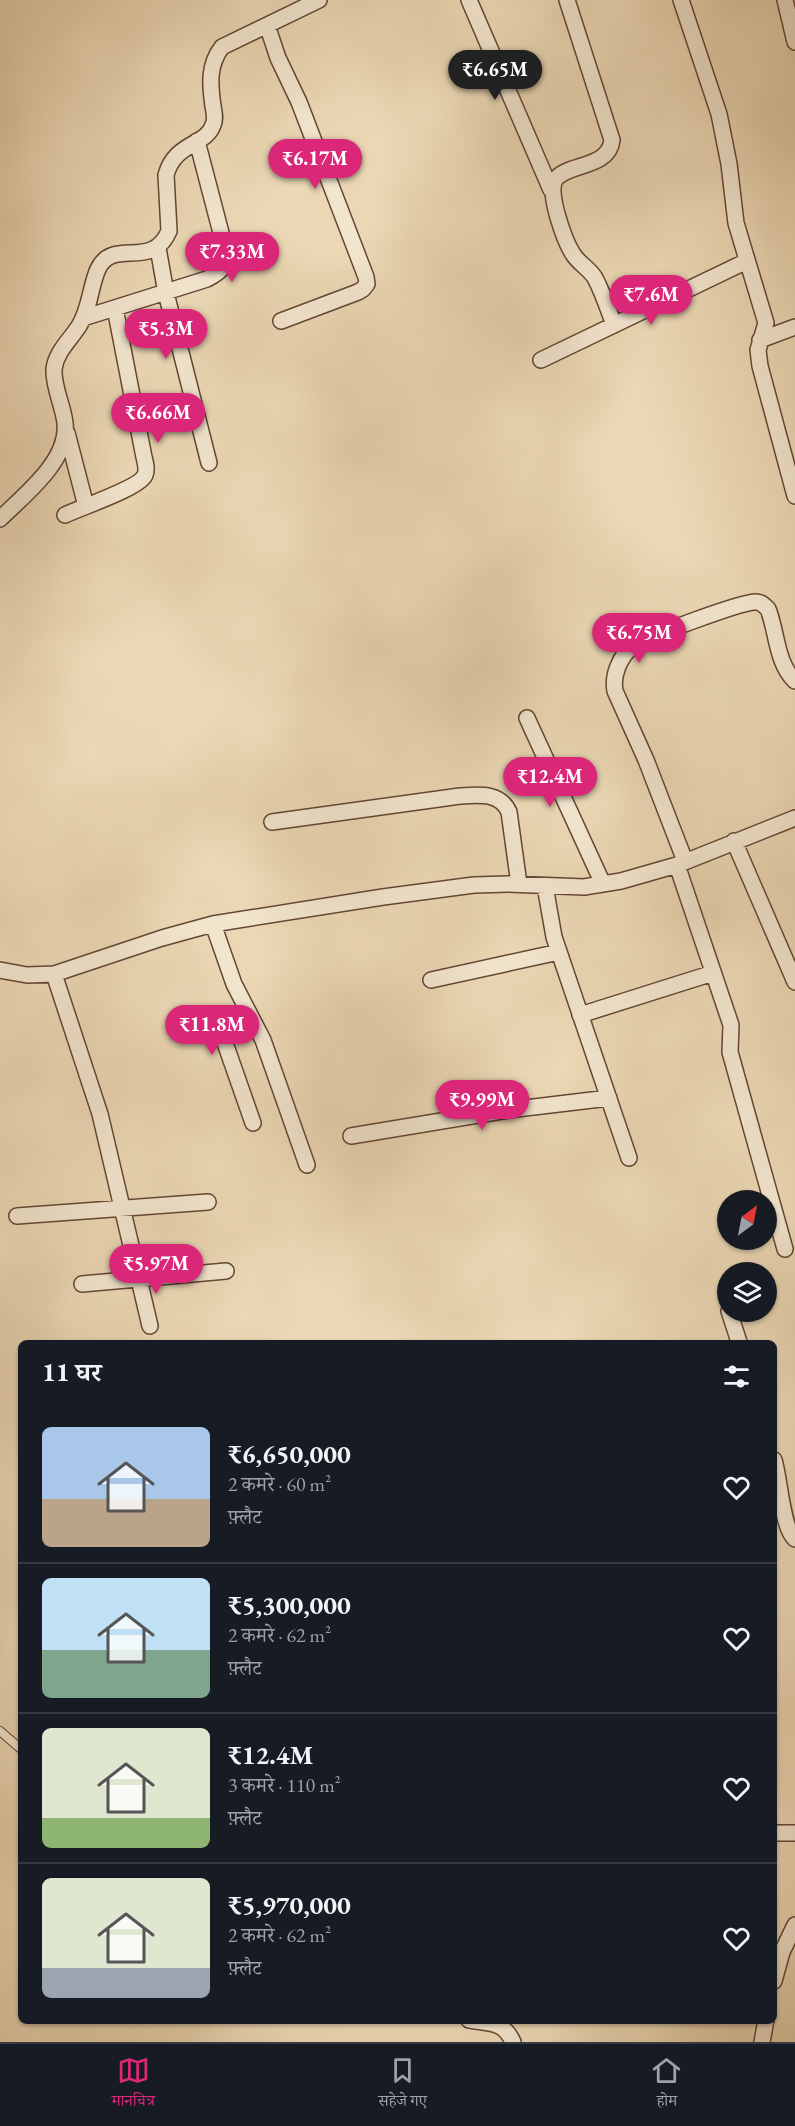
<!DOCTYPE html>
<html lang="hi">
<meta charset="utf-8">
<style>
body{margin:0;font-family:"EB Garamond","Noto Serif Devanagari",serif;background:#242831;color:#f1f3f6;height:100vh;display:flex;flex-direction:column;font-size:22px;white-space:nowrap}
*{box-sizing:border-box;margin:0}
p{font-size:20px;color:#9ea1a6}
.icon{flex:none;width:33px;height:33px;fill:none;stroke:currentColor;stroke-width:2;stroke-linecap:round;stroke-linejoin:round}
.map{position:relative;flex:1;overflow:hidden}
.details{position:absolute;left:18px;top:1340px;width:759px;height:684px;display:flex;flex-direction:column;background:#171b24;border-radius:9px;box-shadow:0 2px 4px #0004}
.details>*{flex:none}
.needle{width:39px;rotate:32deg}
.fabs{position:absolute;left:717px;top:1190px;display:grid;gap:12px}
.fabs a{display:grid;place-items:center;width:60px;height:60px;border-radius:50%;background:#171b24;box-shadow:0 2px 4px #0004;font-size:30px}
.price{position:absolute;translate:-50% -51px;padding:0 14px;border-radius:21px;background:#db2777;color:#fff;font-size:20px;line-height:39px;filter:drop-shadow(0 2px 3px #0008)}
.price::after{content:'';position:absolute;left:50%;top:36px;width:18px;height:14px;margin-left:-9px;background:inherit;clip-path:polygon(0 0,100% 0,50% 100%)}
.price.on{background:#222;color:#fff}
ul{padding:0;list-style:none}
li{display:flex;align-items:center;gap:18px;height:150px;padding:0 24px}
li+li{border-top:2px solid #363941}
li span{display:grid;place-items:center;flex:none;width:168px;height:120px;border-radius:9px;color:#555}
li>.icon{margin-inline-start:auto}
span .icon{width:72px;height:72px;fill:#fffc;stroke-width:1}
li b{font-size:26px}
h2{display:flex;justify-content:space-between;align-items:center;height:72px;padding:0 24px;font-size:26px}
.dock{display:flex;justify-content:space-around;align-items:center;height:84px;border-top:2px solid #363941;background:#171b24;font-size:16px;color:#9ea1a6}
.dock a{display:grid;justify-items:center;gap:3px}
.dock .on{color:#db2777}
.map>svg:first-child{display:block}
.lines{fill:none;stroke-linecap:round;stroke-linejoin:round}
.lane-casing{stroke:#634634;stroke-width:10}
.street-casing{stroke:#634634;stroke-width:18}
.lane{stroke:#f2e5ce;stroke-width:8}
.street{stroke:#f2e5ce;stroke-width:15}
</style>
<div class="map">
<svg width="795" height="2042" viewBox="0 0 795 2042">
<rect width="100%" height="100%" fill="#ebd7b4"/>
<filter id="stains"><feTurbulence type="fractalNoise" baseFrequency=".00333" numOctaves="4"/><feColorMatrix values="0 0 0 0 .2 0 0 0 0 .09 0 0 0 0 .02 0 0 0 .5 -.17"/></filter>
<radialGradient id="worn" r=".72"><stop offset=".6" stop-color="#630" stop-opacity="0"/><stop offset="1" stop-color="#630" stop-opacity=".3"/></radialGradient>
<g class="lines">
<g class="lane-casing">
<path id="lane" d="M0,1731L21,1749"/>
</g>
<g class="street-casing">
<path id="street" d="M469,0L551,190
M567,0L612,140C609,169 566,163 555,180C547,193 565,242 573,254C579,264 589,268 595,278C603,293 608,309 614,325
M681,0L719,114L729,164L736,223L766,323L758,350L760,366L795,496
M785,0L795,42
M267,25L278,58L299,102L366,277L367,284L363,289L358,292L281,321
M158,248L166,293L209,463
M83,318L207,279C222,271 224,269 226,252L197,141
M760,340L795,327
M541,360L747,261
M67,433L86,506
M65,515C79,508 140,488 145,475C148,468 144,459 143,452L115,308
M0,519C24,495 69,461 65,423C63,405 53,387 54,369C56,352 70,340 79,326C90,309 90,287 98,269C113,237 152,271 169,231L166,175C175,142 206,146 213,125C216,119 214,112 213,106C210,85 208,65 222,47L319,0
M527,718L603,884
M272,822L460,796C479,795 500,792 509,812L519,884
M734,841L795,982
M685,861L646,760L615,691C612,675 620,656 633,646C644,638 743,601 756,602C761,602 764,605 768,609C777,631 776,663 795,681
M677,865L731,1025L730,1052L785,1249
M545,886L554,937L629,1158
M213,924L234,984L263,1040L307,1165
M0,970L27,975L54,974L162,938L213,924L383,897L474,885L508,884L584,887L621,881L677,865L795,818
M54,974L100,1114L150,1326
M431,980L559,952
M580,1015L713,973
M251,1018C236,1023 223,1023 225,1043L253,1123
M351,1136L508,1110L609,1098
M17,1216L208,1202
M82,1284L226,1271
M729,1311L739,1342
M774,1460C780,1479 782,1528 795,1539
M774,1833H795
M774,1981L782,1952L795,1925
M469,2020C489,2024 503,2020 513,2042
M762,2042L766,2020"/>
</g>
<use href="#lane" class="lane"/>
<use href="#street" class="street"/>
</g>
<rect width="100%" height="100%" filter="url(#stains)"/>
<rect width="100%" height="100%" fill="url(#worn)"/>
</svg>
<div class="fabs">
<a><svg class="needle" viewBox="-14 -14 28 28"><path d="M0-13l5 13h-10z" fill="#e53935"/><path d="M0 13l5-13h-10z" fill="#9ea1a6"/></svg></a>
<a><svg class="icon" aria-label="layers" viewBox="0 0 24 24"><path d="M12 4l9 5-9 5-9-5zM3 14l9 5 9-5"/></svg></a>
</div>
<b class="price on" style="left:495px;top:101px">₹6.65M</b>
<b class="price" style="left:315px;top:190px">₹6.17M</b>
<b class="price" style="left:232px;top:283px">₹7.33M</b>
<b class="price" style="left:651px;top:326px">₹7.6M</b>
<b class="price" style="left:166px;top:360px">₹5.3M</b>
<b class="price" style="left:158px;top:444px">₹6.66M</b>
<b class="price" style="left:639px;top:664px">₹6.75M</b>
<b class="price" style="left:550px;top:808px">₹12.4M</b>
<b class="price" style="left:212px;top:1056px">₹11.8M</b>
<b class="price" style="left:482px;top:1131px">₹9.99M</b>
<b class="price" style="left:156px;top:1295px">₹5.97M</b>
<section class="details">
<h2>11 घर<svg class="icon" aria-label="filters" viewBox="0 0 24 24"><path d="M4 7h16M4 17h16"/><circle cx="9" cy="7" r="2"/><circle cx="15" cy="17" r="2"/></svg></h2>
<ul>
<li><span style="background:linear-gradient(#a9c7e8 60%,#b9a48a 0)"><svg class="icon" aria-label="home" viewBox="0 0 24 24"><path d="M3 11l9-7 9 7M6 9v11h12V9"/></svg></span><div><b>₹6,650,000</b><p>2 कमरे · 60 m²</p><p>फ़्लैट</p></div><svg class="icon" aria-label="heart" viewBox="0 0 24 24"><path d="M12 20l-8-8c-3-5 5-10 8-4 3-6 11-1 8 4z"/></svg></li>
<li><span style="background:linear-gradient(#bfe0f5 60%,#7fa58c 0)"><svg class="icon" aria-label="home" viewBox="0 0 24 24"><path d="M3 11l9-7 9 7M6 9v11h12V9"/></svg></span><div><b>₹5,300,000</b><p>2 कमरे · 62 m²</p><p>फ़्लैट</p></div><svg class="icon" aria-label="heart" viewBox="0 0 24 24"><path d="M12 20l-8-8c-3-5 5-10 8-4 3-6 11-1 8 4z"/></svg></li>
<li><span style="background:linear-gradient(#dfe7d0 75%,#8fb573 0)"><svg class="icon" aria-label="home" viewBox="0 0 24 24"><path d="M3 11l9-7 9 7M6 9v11h12V9"/></svg></span><div><b>₹12.4M</b><p>3 कमरे · 110 m²</p><p>फ़्लैट</p></div><svg class="icon" aria-label="heart" viewBox="0 0 24 24"><path d="M12 20l-8-8c-3-5 5-10 8-4 3-6 11-1 8 4z"/></svg></li>
<li><span style="background:linear-gradient(#dfe7d0 75%,#9aa5b1 0)"><svg class="icon" aria-label="home" viewBox="0 0 24 24"><path d="M3 11l9-7 9 7M6 9v11h12V9"/></svg></span><div><b>₹5,970,000</b><p>2 कमरे · 62 m²</p><p>फ़्लैट</p></div><svg class="icon" aria-label="heart" viewBox="0 0 24 24"><path d="M12 20l-8-8c-3-5 5-10 8-4 3-6 11-1 8 4z"/></svg></li>
</ul>
</section>
</div>
<nav class="dock">
<a class="on"><svg class="icon" aria-label="map" viewBox="0 0 24 24"><path d="M3 6l6-2 6 2 6-2v14l-6 2-6-2-6 2zM9 4v14M15 6v14"/></svg>मानचित्र</a>
<a><svg class="icon" aria-label="saved" viewBox="0 0 24 24"><path d="M7 4h10v16l-5-4-5 4z"/></svg>सहेजे गए</a>
<a><svg class="icon" aria-label="home" viewBox="0 0 24 24"><path d="M3 11l9-7 9 7M6 9v11h12V9"/></svg>होम</a>
</nav>
